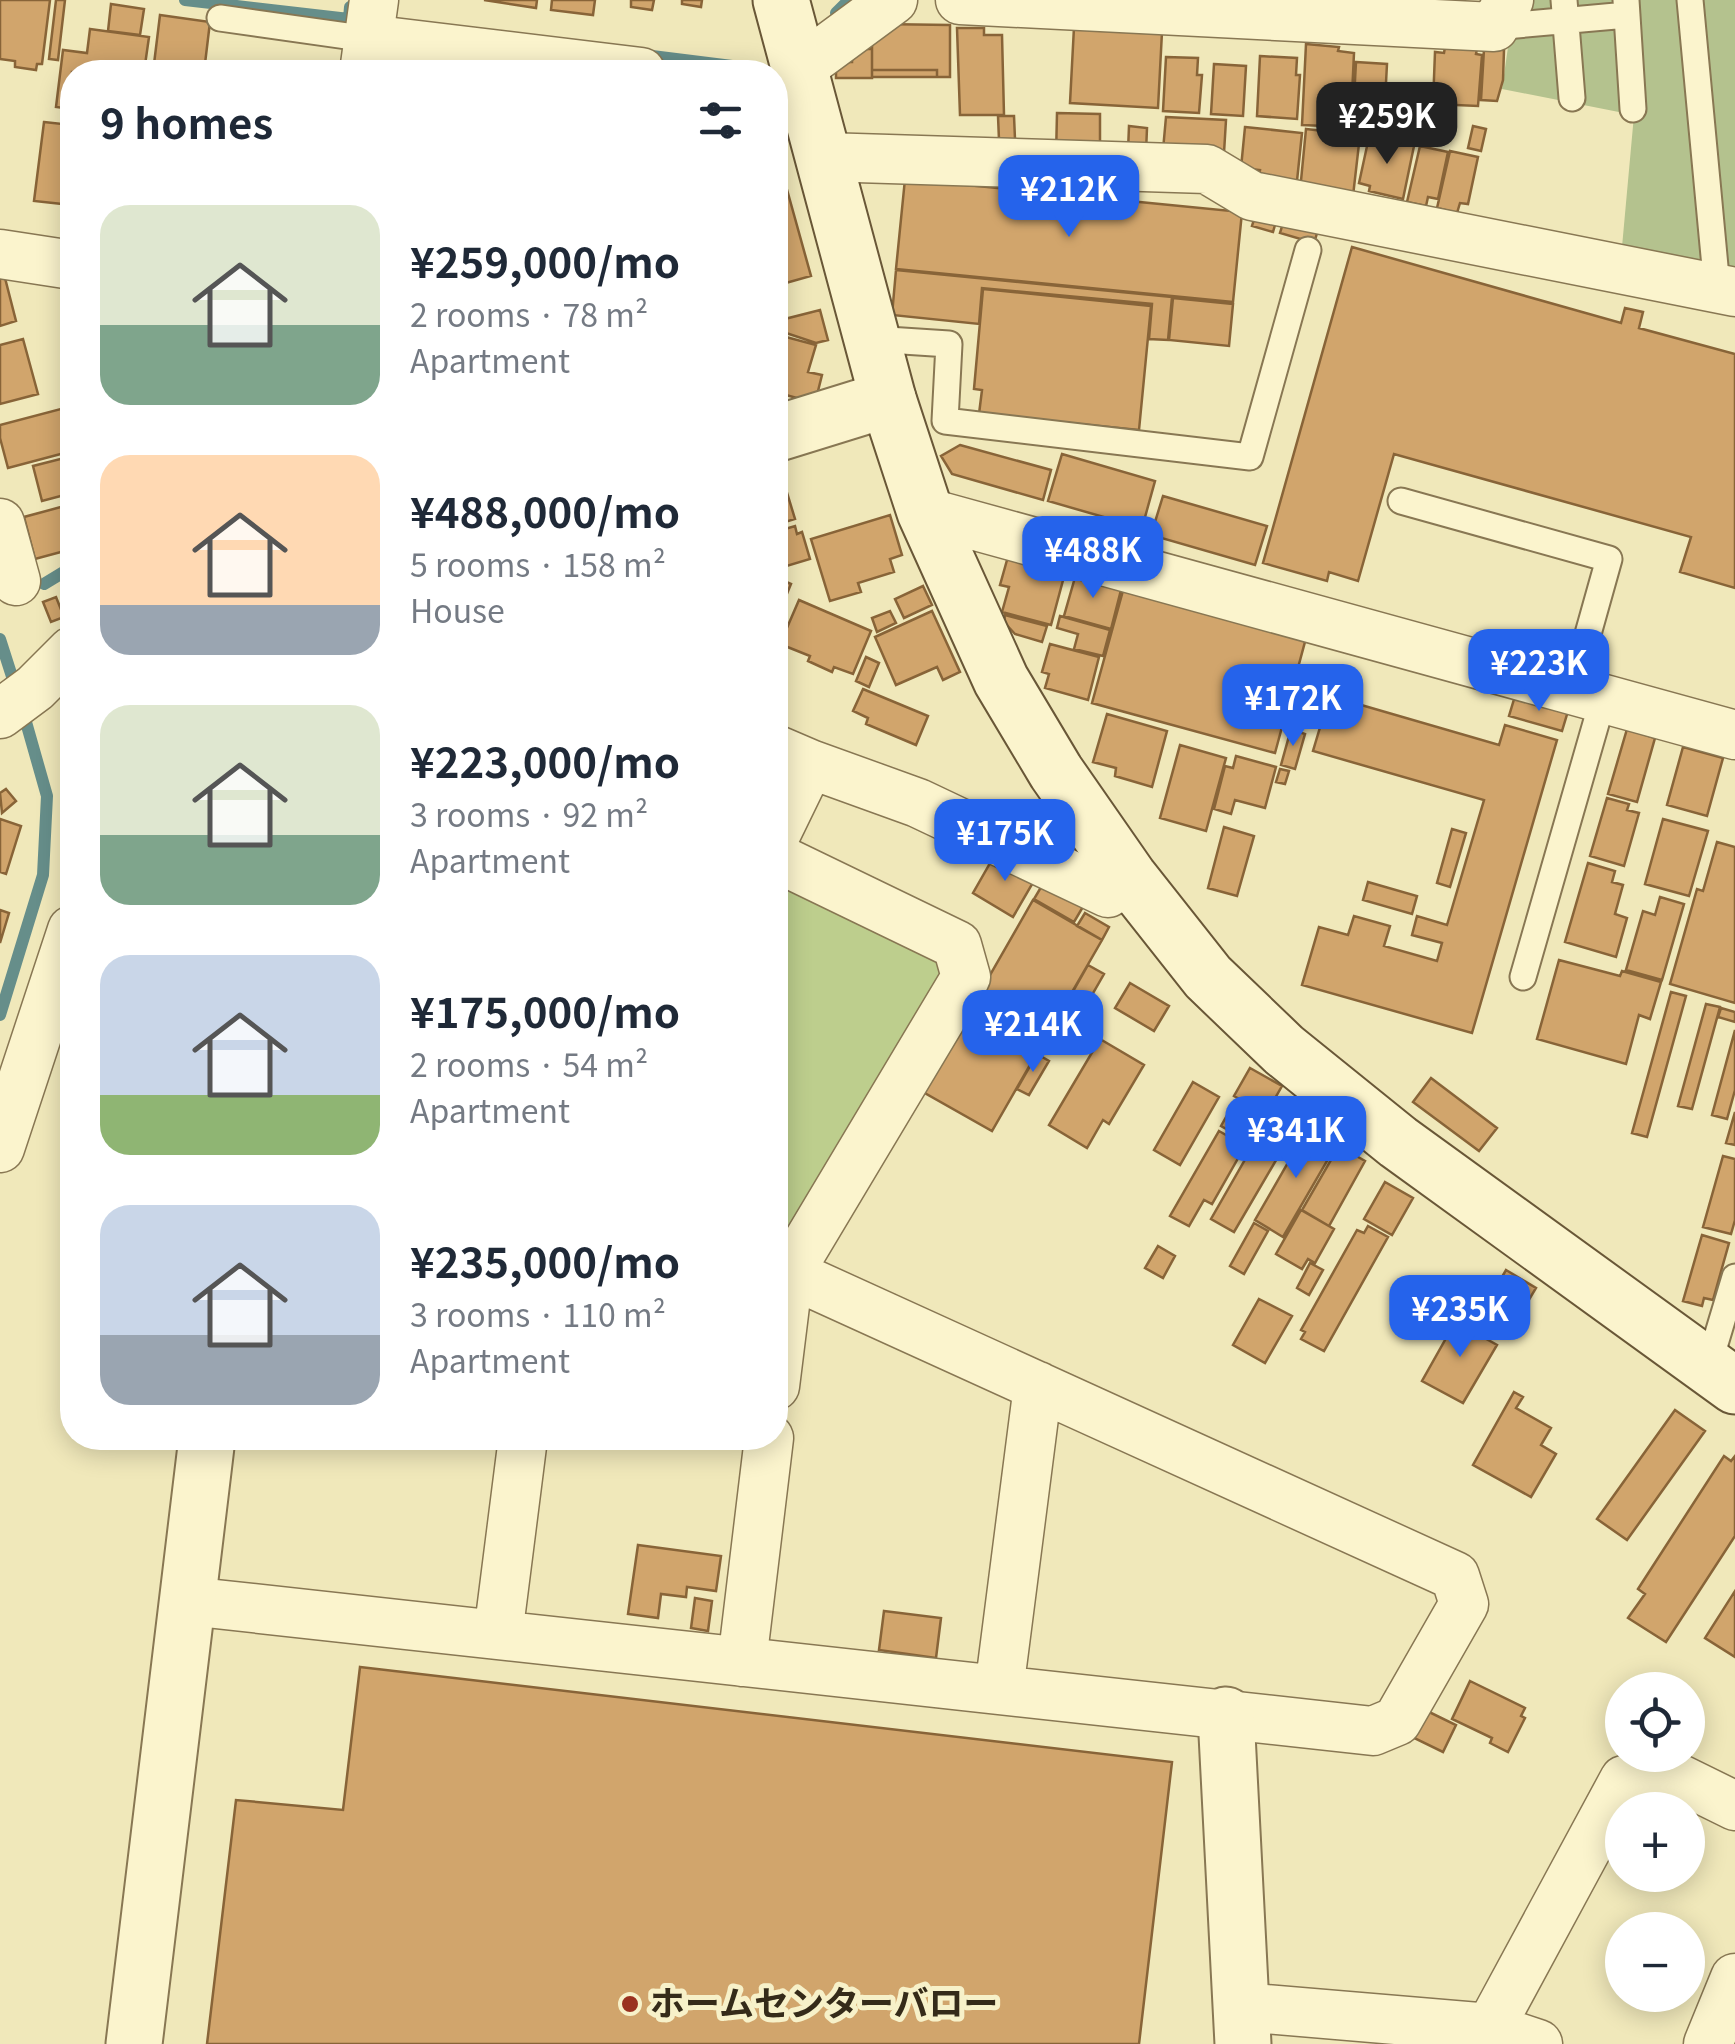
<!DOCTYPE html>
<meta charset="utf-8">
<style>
body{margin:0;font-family:Georgia,"Noto Sans JP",serif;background:#f6f6f7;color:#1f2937;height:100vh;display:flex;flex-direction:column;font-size:38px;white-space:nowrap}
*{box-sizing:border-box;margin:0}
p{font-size:32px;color:#747a83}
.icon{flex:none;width:55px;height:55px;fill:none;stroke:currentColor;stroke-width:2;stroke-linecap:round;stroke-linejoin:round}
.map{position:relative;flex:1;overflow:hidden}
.side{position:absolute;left:60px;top:60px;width:728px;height:1390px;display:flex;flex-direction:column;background:#fff;border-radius:40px;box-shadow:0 5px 25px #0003}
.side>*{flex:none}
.controls{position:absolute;left:1605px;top:1672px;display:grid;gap:20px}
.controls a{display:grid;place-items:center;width:100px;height:100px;border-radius:50%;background:#fff;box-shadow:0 5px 25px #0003;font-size:50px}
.price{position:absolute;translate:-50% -85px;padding:0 22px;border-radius:20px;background:#2563eb;color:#fff;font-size:32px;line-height:65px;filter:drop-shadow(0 2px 5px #0008)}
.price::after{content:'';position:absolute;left:50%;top:60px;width:30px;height:22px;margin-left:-15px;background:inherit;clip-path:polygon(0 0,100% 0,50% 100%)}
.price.on{background:#222;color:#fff}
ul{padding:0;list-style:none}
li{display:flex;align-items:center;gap:30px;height:250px;padding:0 40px}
li span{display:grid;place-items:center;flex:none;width:280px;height:200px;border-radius:30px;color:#555}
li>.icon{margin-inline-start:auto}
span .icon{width:120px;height:120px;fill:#fffc;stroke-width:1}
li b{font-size:42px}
h2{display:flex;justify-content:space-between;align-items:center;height:120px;padding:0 40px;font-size:42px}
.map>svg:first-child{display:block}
.green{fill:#bdce8d}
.cemetery{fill:#b4c28e}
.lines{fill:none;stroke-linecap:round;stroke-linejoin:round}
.stream{stroke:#668e8a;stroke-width:12}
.building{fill:#d1a56c;stroke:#886438;stroke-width:2.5}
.service-casing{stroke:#887753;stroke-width:29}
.minor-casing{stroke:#887753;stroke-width:51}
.tertiary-casing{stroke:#887753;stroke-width:59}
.secondary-casing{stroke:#695737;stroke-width:59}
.service{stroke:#fbf4cd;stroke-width:25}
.minor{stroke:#fbf4cd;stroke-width:48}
.tertiary{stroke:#fbf4cd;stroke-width:55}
.secondary{stroke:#fbf4cd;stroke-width:55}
.poi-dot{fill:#9a311f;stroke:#f7f1c9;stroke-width:4}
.labels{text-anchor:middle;stroke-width:10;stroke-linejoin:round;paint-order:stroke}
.poi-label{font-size:35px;font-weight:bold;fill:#352b19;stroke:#f7f1c9;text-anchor:start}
</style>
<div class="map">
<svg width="1735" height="2044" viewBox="0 0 1735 2044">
<rect width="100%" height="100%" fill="#f0e8ba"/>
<path class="green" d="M787,885L935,958L940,976L780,1246L775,1248V891Z"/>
<path class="cemetery" d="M1529,0H1735V281L1621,258L1634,115L1502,89L1509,40Z"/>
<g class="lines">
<path class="stream" d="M185,0L349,19L350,7
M836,13L849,0
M644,55L756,69
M44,584L72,567
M0,639L16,689
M0,1015L43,875L47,796L22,708"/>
</g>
<path class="building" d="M0,0H50L42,64H37L36,70L15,67V61L0,59Z
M56,0H65L58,60L49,59Z
M484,0H537L536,8Z
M552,0H595L593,15L551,10Z
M631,0H654L652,10L631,7Z
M682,0H702L701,7L682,4Z
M111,4L144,9L140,35L108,31Z
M160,15L210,22L204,72H153Z
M879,24L950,25V77H937V70H872V32Z
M1074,27L1162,32L1158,108L1070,103Z
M957,28H984V35H1002L1004,115H960Z
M90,29L149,37L144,72H72V109L56,107L63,50L87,53Z
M1306,44L1339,47L1338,51L1354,53L1351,117L1326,115L1325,126L1302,125Z
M1445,47L1477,49L1476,54L1482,55L1478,106L1433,104L1435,52L1444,53Z
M852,49H872V78H836V62H852Z
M1484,49L1504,50L1503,80L1497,101L1481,100Z
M1260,56L1297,58L1296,75H1300L1297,119L1257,116Z
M1166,57L1198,58L1197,75H1202L1199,113L1163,111Z
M1356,62L1387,64L1384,120L1353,117Z
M1214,64L1246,66L1243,116L1211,114Z
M872,70H937V77H872Z
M1057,113L1100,114V157L1056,156Z
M998,116H1014L1015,139L999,140Z
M1166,117L1226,120L1224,153L1163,150Z
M44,122L72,125V205L34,201Z
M1129,126L1147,128L1146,152L1128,151Z
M1473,126L1486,129L1481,151L1468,148Z
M1245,127L1302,133L1297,181L1259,177L1260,170L1241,168Z
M1306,129L1360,135L1353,196L1300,191Z
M1369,137L1414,146L1403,199L1369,191L1370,186L1359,183Z
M1420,146L1448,152L1438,199L1428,197L1426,206L1407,202Z
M1450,151L1478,157L1468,204L1460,203L1457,213L1437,208Z
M905,179L1242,212L1233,302L896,269Z
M786,186L811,276L775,286V190Z
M1256,213L1277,218L1273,232L1252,226Z
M1284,220L1318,230L1314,243L1280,233Z
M1352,247L1621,323L1625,308L1643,312L1639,328L1735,354V588L1680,572L1691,537L1394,454L1358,581L1329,572L1327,581L1263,563Z
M896,270L1172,297L1168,340L1149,339L1152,304L982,288L979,324L892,315Z
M5,278L16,321L0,326V279Z
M983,289L1151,306L1139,430L979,414L982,390L974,389Z
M1173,298L1233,304L1229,346L1169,340Z
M820,310L828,340L816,343L780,331L777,321Z
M775,334L816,345L808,372L822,375L815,403L775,392Z
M23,339L38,394L0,404V345Z
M72,406V451L8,468L0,438V425Z
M960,445L1051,470L1043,500L952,474L941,456Z
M1062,454L1155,481L1142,528L1048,501Z
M72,456V493L42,501L33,466Z
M778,463L795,519L775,525V464Z
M1163,496L1267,526L1255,565L1151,535Z
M72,504V549L35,559L24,517Z
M890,515L902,555L890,559L894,572L858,583L861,592L830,601L811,539Z
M795,526L797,534L802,532L810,559L780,568L775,551V532Z
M1009,553L1066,569L1051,625L1002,612L1009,587L1000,585Z
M1076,574L1122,586L1111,629L1064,616Z
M775,577L791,584L775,623Z
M923,586L932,605L904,618L895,599Z
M1124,587L1306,638L1275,753L1092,703Z
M56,597L64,617L51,622L43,602Z
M799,600L871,631L853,674L834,667L832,672L808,661L810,656L780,644Z
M890,611L896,623L877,632L872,618Z
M932,611L960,672L943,680L937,667L896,685L875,637Z
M1005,615L1047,626L1042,642L1015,634L1004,622Z
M1060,616L1110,630L1103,656L1074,649L1078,634L1057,628Z
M1050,644L1099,657L1088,700L1045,688L1049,674L1042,672Z
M866,657L879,663L869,687L856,681Z
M863,689L928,716L916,745L866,724L868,718L853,711Z
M1313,691L1499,745L1505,725L1557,740L1472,1033L1302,985L1319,927L1348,935L1354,916L1390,926L1384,946L1437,961L1442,943L1412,935L1417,916L1447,925L1484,800L1313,751L1321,724L1305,719Z
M1515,696L1568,711L1562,731L1509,716Z
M1107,714L1167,731L1152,787L1115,776L1116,768L1093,762Z
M1291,729L1305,734L1295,769L1281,765Z
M1627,729L1655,738L1637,802L1608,794Z
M1180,745L1226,758L1206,831L1160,818Z
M1683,747L1723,758L1707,816L1667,805Z
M1236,756L1276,767L1265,808L1235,800L1231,814L1214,809L1225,766L1233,768Z
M1280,769L1289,771L1285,784L1276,782Z
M6,789L16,801L2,813L0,793Z
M1607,798L1629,804L1627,810L1639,813L1624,866L1590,856Z
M0,819L21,826L6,874L0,872Z
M1663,819L1708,831L1689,896L1645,884Z
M1224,827L1254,836L1237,896L1208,888Z
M1452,829L1466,833L1450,887L1437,883Z
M1717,842L1735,847V1003L1670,984L1697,889L1703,891Z
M997,851L1038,874L1013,917L973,893Z
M1588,863L1615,871L1612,882L1623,885L1615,914L1627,918L1616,957L1565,942Z
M1050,872L1090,895L1074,922L1034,899Z
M1368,882L1417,896L1412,914L1363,900Z
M1660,897L1684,904L1662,980L1626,970L1643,911L1655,915Z
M1033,900L1102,940L992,1131L923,1092Z
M0,910L9,913L0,943Z
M1085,913L1109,927L1102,940L1077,926Z
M1559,960L1620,976L1622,971L1661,982L1650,1019L1639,1015L1626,1064L1537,1039Z
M1088,965L1104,974L1065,1042L1050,1032Z
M1130,983L1169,1006L1154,1031L1115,1008Z
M1671,992L1686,996L1647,1137L1632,1133Z
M1706,1004L1720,1007L1692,1109L1678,1106Z
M1721,1008L1735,1012V1022L1718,1017Z
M1735,1030V1090L1727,1119L1712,1115Z
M1100,1039L1144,1065L1109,1124L1103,1120L1087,1148L1049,1125Z
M1037,1054L1049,1061L1029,1095L1017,1089Z
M1250,1068L1282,1086L1266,1114L1234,1096Z
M1431,1078L1497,1128L1479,1151L1413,1102Z
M1193,1082L1219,1097L1180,1165L1154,1150Z
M1234,1103L1261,1119L1248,1141L1221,1126Z
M1279,1104L1301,1116L1287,1142L1264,1129Z
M1735,1112V1145L1726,1143Z
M1309,1126L1338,1142L1283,1237L1255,1220Z
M1219,1131L1245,1146L1212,1204L1204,1200L1189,1226L1170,1216Z
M1258,1137L1282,1150L1234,1232L1211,1219Z
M1339,1146L1365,1161L1329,1226L1302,1210Z
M1723,1156L1735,1159V1220L1731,1234L1703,1227Z
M1385,1182L1413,1198L1392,1235L1364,1219Z
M1301,1210L1334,1229L1315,1263L1308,1259L1302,1269L1276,1254Z
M1254,1223L1268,1231L1244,1274L1230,1266Z
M1368,1226L1388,1237L1324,1351L1301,1339L1305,1332L1301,1330L1357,1230L1364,1233Z
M1702,1235L1729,1243L1713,1300L1704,1298L1702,1306L1683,1301Z
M1158,1246L1175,1256L1163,1278L1145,1268Z
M1310,1263L1323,1270L1309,1295L1297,1288Z
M1506,1270L1536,1288L1511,1330L1481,1313Z
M1259,1299L1292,1316L1265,1363L1233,1345Z
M1462,1310L1474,1316L1467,1328L1497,1345L1463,1403L1422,1381Z
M1514,1392L1523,1397L1516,1408L1551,1428L1541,1445L1556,1454L1531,1497L1473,1465Z
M1675,1410L1705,1431L1627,1540L1597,1519Z
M1724,1456L1731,1461L1735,1456V1536L1666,1642L1628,1618L1645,1594L1638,1589Z
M638,1545L721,1556L716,1591L687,1587L686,1597L661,1594L658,1618L628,1614Z
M1735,1591V1657L1705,1638Z
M695,1598L712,1601L708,1631L691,1628Z
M884,1611L941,1618L936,1658L879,1650Z
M360,1667L1172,1762L1139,2044H207L236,1800L343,1810Z
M1470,1681L1525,1708L1521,1716L1525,1718L1508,1752L1490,1743L1492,1738L1452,1719Z
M1425,1710L1456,1725L1443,1752L1412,1737Z"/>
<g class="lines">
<g class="service-casing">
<path id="service" d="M1564,0L1572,98
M1626,0L1633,109
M1690,0L1717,288
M220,18L368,39
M1494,27L1627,15
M872,339L949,344L945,421L1250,457L1308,250
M1401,501L1609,559L1572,691
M1523,977L1603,699
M1708,1367L1735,1277"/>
</g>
<g class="minor-casing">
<path id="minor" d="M960,0L1494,27L1509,0
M368,39L641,72
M798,70L893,0
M364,72L374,0
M824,157L1207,169L1252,196L1735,292
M0,254L72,265
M925,512L1735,735
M0,523L16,581
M0,714L35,688L72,651
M775,749L810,764L918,803L1108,893L1129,877
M775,836L810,764
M775,857L957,945L966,977L789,1273L775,1386
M0,1148L72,930
M188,1601L1373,1731L1397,1721L1464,1604L1455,1576L789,1273L775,1270
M498,1635L523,1438
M742,1662L769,1438
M999,1690L1038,1386
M1241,2007L1490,2028L1538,2044
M1490,2028L1624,1780L1662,1770L1735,1806
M1708,2044L1735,1978"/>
</g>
<g class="tertiary-casing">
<path id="tertiary" d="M775,434L888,399
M1226,1715L1243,2044
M134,2044L207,1438"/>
</g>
<g class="secondary-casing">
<path id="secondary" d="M781,0L888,399L925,512L1001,680L1056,772L1129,877L1208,977L1284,1050L1398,1142L1735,1386"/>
</g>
<use href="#service" class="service"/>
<use href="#minor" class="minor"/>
<use href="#tertiary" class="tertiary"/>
<use href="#secondary" class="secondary"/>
</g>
<circle class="poi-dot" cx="630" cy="2004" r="10"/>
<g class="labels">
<g class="poi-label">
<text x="650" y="2016">ホームセンターバロー</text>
</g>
</g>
</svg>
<div class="controls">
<a><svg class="icon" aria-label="locate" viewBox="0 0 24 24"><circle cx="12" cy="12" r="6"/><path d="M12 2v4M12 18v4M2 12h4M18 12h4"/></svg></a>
<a>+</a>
<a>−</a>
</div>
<b class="price on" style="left:1387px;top:167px">¥259K</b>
<b class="price" style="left:1069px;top:240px">¥212K</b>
<b class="price" style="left:1093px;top:601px">¥488K</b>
<b class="price" style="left:1539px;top:714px">¥223K</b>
<b class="price" style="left:1293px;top:749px">¥172K</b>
<b class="price" style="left:1005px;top:884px">¥175K</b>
<b class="price" style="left:1033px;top:1075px">¥214K</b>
<b class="price" style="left:1296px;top:1181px">¥341K</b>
<b class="price" style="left:1460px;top:1360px">¥235K</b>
<section class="side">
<h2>9 homes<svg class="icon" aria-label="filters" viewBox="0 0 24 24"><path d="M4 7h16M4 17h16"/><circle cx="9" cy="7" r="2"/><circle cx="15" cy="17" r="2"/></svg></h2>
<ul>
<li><span style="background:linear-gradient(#dfe7d0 60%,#7fa58c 0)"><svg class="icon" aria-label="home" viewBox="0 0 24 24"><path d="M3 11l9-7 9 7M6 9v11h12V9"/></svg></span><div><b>¥259,000/mo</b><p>2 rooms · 78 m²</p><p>Apartment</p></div></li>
<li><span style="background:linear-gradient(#ffd9b3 75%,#9aa5b1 0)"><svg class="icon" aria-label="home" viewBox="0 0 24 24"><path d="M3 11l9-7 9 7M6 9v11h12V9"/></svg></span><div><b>¥488,000/mo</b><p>5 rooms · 158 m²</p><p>House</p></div></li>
<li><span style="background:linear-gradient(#dfe7d0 65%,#7fa58c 0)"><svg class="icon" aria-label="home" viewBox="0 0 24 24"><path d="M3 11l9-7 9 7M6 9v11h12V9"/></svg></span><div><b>¥223,000/mo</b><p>3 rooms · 92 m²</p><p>Apartment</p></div></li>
<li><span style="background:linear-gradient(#c9d6e8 70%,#8fb573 0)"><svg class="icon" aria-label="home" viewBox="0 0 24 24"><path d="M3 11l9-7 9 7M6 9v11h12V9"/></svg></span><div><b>¥175,000/mo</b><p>2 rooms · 54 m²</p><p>Apartment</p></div></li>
<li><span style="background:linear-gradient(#c9d6e8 65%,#9aa5b1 0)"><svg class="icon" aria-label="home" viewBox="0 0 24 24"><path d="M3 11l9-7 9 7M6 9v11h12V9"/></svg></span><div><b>¥235,000/mo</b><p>3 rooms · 110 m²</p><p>Apartment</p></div></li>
</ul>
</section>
</div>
